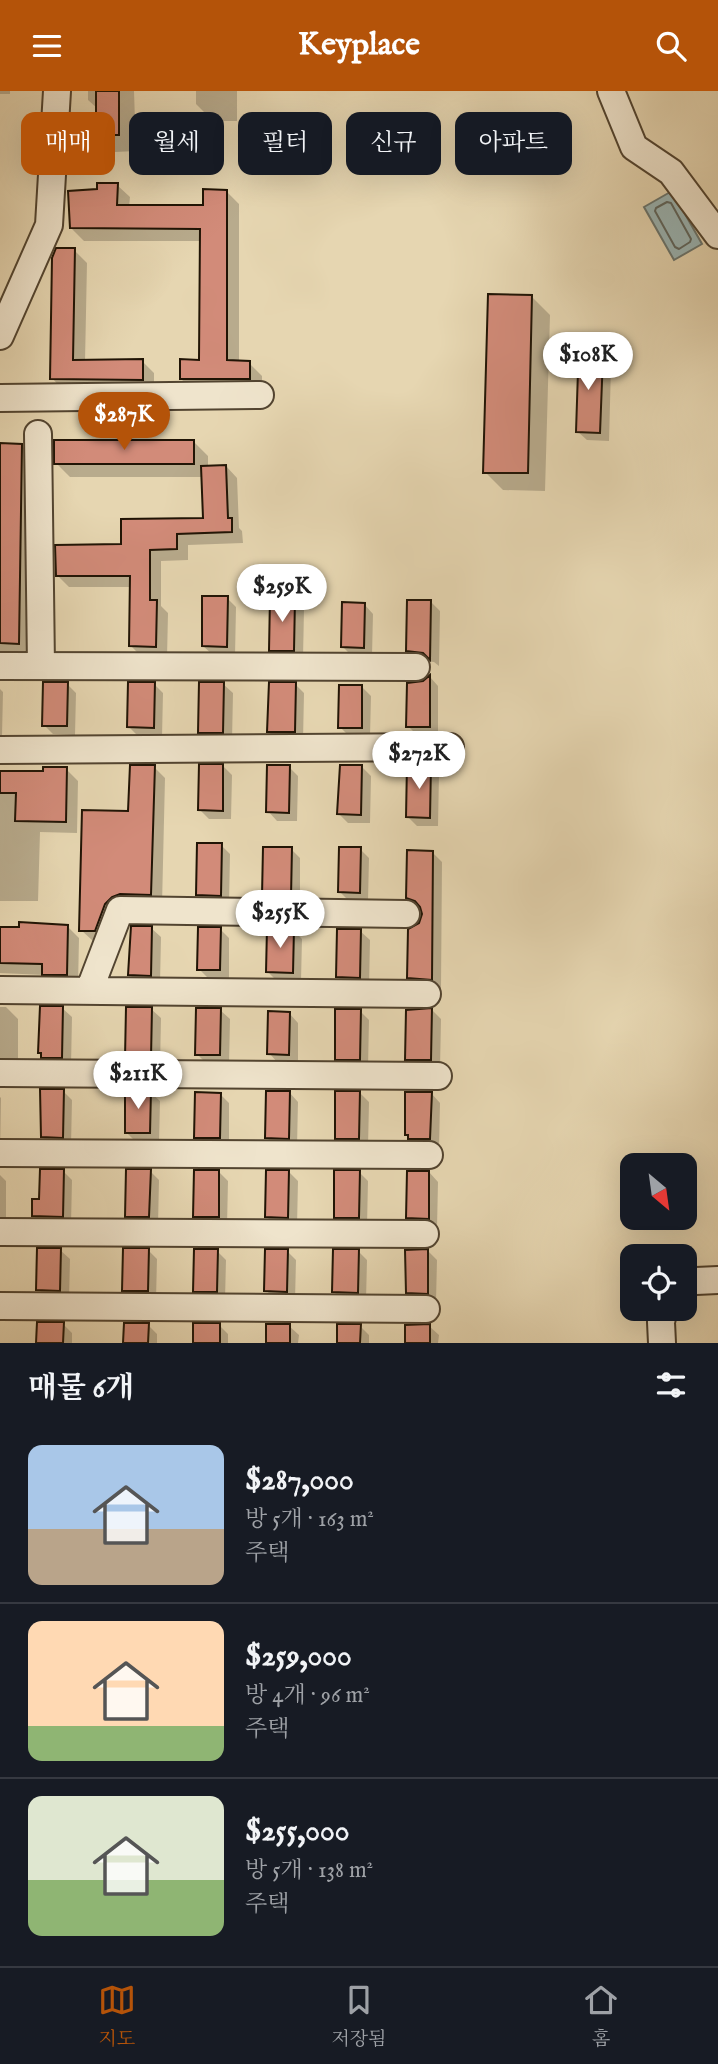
<!DOCTYPE html>
<html lang="ko">
<meta charset="utf-8">
<style>
body{margin:0;font-family:"IM FELL English","Noto Serif KR",serif;background:#20242c;color:#f1f3f6;height:100vh;display:flex;flex-direction:column;font-size:26px;white-space:nowrap}
*{box-sizing:border-box;margin:0}
p{font-size:23px;color:#9ea1a6}
.icon{flex:none;width:38px;height:38px;fill:none;stroke:currentColor;stroke-width:2;stroke-linecap:round;stroke-linejoin:round}
.map{position:relative;height:1252px;overflow:hidden}
.drawer{display:flex;flex-direction:column;background:#171b24;flex:1}
.drawer>*{flex:none}
.top-card{position:absolute;left:21px;top:21px;width:677px;height:63px;display:flex;gap:14px}
.needle{width:46px;rotate:151deg}
.buttons{position:absolute;left:620px;top:1062px;display:grid;gap:14px}
.buttons a{display:grid;place-items:center;width:77px;height:77px;border-radius:14px;background:#171b24;box-shadow:0 7px 28px #0002;font-size:35px}
.price{position:absolute;translate:-50% -60px;padding:0 16px;border-radius:24px;background:#fff;color:#222;font-size:23px;line-height:46px;filter:drop-shadow(0 2px 4px #0008)}
.price::after{content:'';position:absolute;left:50%;top:42px;width:21px;height:16px;margin-left:-10px;background:inherit;clip-path:polygon(0 0,100% 0,50% 100%)}
.price.active{background:#b45309;color:#fff}
ul{padding:0;list-style:none}
li{display:flex;align-items:center;gap:21px;height:175px;padding:0 28px}
li+li{border-top:2px solid #363941}
li span{display:grid;place-items:center;flex:none;width:196px;height:140px;border-radius:14px;color:#555}
li>.icon{margin-inline-start:auto}
span .icon{width:84px;height:84px;fill:#fffc;stroke-width:1}
li b{font-size:30px}
h2{display:flex;justify-content:space-between;align-items:center;height:84px;padding:0 28px;font-size:30px}
.pill{padding:0 24px;border-radius:14px;background:#171b24;box-shadow:0 7px 28px #0002;font-size:24px;line-height:63px}
.pill.active{background:#b45309;color:#fff}
header{display:flex;justify-content:space-between;align-items:center;height:91px;padding:0 28px;background:#b45309;color:#fff;font-size:32px;font-weight:800}
.dock{display:flex;justify-content:space-around;align-items:center;height:98px;border-top:2px solid #363941;background:#171b24;font-size:19px;color:#9ea1a6}
.dock a{display:grid;justify-items:center;gap:4px}
.dock .active{color:#b45309}
.map>svg:first-child{display:block}
.water{fill:#9ab6b6;stroke:#69756f;stroke-width:2}
.shadow{fill:#0003}
.lines{fill:none;stroke-linecap:round;stroke-linejoin:round}
.shore{stroke:#5d655e;stroke-width:2}
.building{fill:#d28b79;stroke:#201405;stroke-width:2}
.minor-casing{stroke:#524430;stroke-width:30}
.minor{stroke:#efe4cc;stroke-width:26}
</style>
<header><svg class="icon" aria-label="menu" viewBox="0 0 24 24"><path d="M4 6h16M4 12h16M4 18h16"/></svg>Keyplace<svg class="icon" aria-label="search" viewBox="0 0 24 24"><circle cx="10" cy="10" r="6"/><path d="M15 15l6 6"/></svg></header>
<div class="map">
<svg width="718" height="1252" viewBox="0 0 718 1252">
<rect width="100%" height="100%" fill="#e6d6b1"/>
<filter id="stains"><feTurbulence type="fractalNoise" baseFrequency=".00286" numOctaves="4"/><feColorMatrix values="0 0 0 0 .2 0 0 0 0 .09 0 0 0 0 .02 0 0 0 .5 -.17"/></filter>
<radialGradient id="worn" r=".72"><stop offset=".6" stop-color="#630" stop-opacity="0"/><stop offset="1" stop-color="#630" stop-opacity=".3"/></radialGradient>
<path class="water" d="M672,100L702,153L674,169L644,116Z"/>
<path class="shadow" d="M0,0H10V3H0Z
M88,0H134L136,60L115,61L98,44V18L88,9Z
M196,0H237V30H213L196,13Z
M117,94L130,106L129,116H205L226,100L239,113V272H249L262,285V300H194L181,288L201,270V150H84L71,137L99,100Z
M74,159L87,172L85,271L142,270L154,282V301L64,300L52,287Z
M532,206L550,224L545,400L503,399L485,381Z
M602,267L611,276L609,350L587,349L577,340L579,287L571,279Z
M194,351L208,365V376L226,375L237,387L239,437L242,440L243,452L188,454V469L161,470V515L168,522L167,567L142,566L131,555L132,496H69L57,484L123,455L204,429L203,386H70L56,372Z
M0,354H21L40,372L36,570H0Z
M227,507L236,516L235,565L213,564L203,555Z
M295,509L304,518L303,568H280L271,559Z
M431,511L440,520L439,575L434,571L417,569L408,560Z
M364,513L373,523L372,565H352L343,556Z
M430,586L438,595V644H417L408,635L424,592Z
M67,593L76,602L75,644L53,643L44,634Z
M154,593L163,602L162,646L138,645L129,636Z
M223,593L233,602L232,650H209L200,641Z
M295,593L304,602L303,650H278L269,641Z
M362,596L371,605L370,646L349,645L340,636Z
M0,598L3,601L2,645H0Z
M223,675L232,684L231,728H209L200,719Z
M430,675L439,684L438,735H417L408,726Z
M154,676L165,687L162,814H132L106,850H93L81,839L130,721Z
M289,676L298,685L297,730H277L268,720Z
M362,676L371,685L370,732H348L339,723Z
M66,678L78,690L77,742L40,741L38,810H0V815V681L45,682Z
M221,754L230,763L229,813H207L198,804Z
M291,758L300,767V814H273L264,805Z
M360,758L369,767L368,810H349L340,801Z
M432,761L442,771L441,897L418,896L409,886L423,823L422,817L408,807Z
M67,835L79,847L78,895H55L44,884L0,882V897V838Z
M151,837L161,846L160,893H139L130,884Z
M220,838L229,847V888L208,887L199,878Z
M293,839L302,848L301,890H277L268,881Z
M360,840L370,849L369,895H347L338,886Z
M0,916H6L18,928V978L0,984Z
M62,917L72,926L71,975H52L42,966Z
M151,918L161,927L160,976H136L127,966Z
M220,919L230,928L229,973L206,972L197,963Z
M432,919L441,928L440,978H416L407,968Z
M360,920L369,929L368,977H346L336,968Z
M289,922L298,932V972H278L269,962Z
M63,1000L72,1009L71,1055H52L42,1046Z
M150,1001L160,1010L159,1051H136L126,1041Z
M289,1001L298,1011L297,1056H276L267,1047Z
M360,1002L369,1011L368,1056H346L337,1047Z
M431,1002L440,1012L439,1057H419L406,1043Z
M220,1003L229,1012V1056H205L196,1046Z
M0,1006L1,1007L0,1064Z
M63,1080L72,1089L71,1134H43L34,1125L41,1109Z
M150,1080L159,1089L158,1134H136L126,1125Z
M219,1081L228,1090L227,1135H204L195,1125Z
M289,1081L298,1090L297,1135H276L267,1126Z
M359,1081L368,1090L367,1135H345L336,1126Z
M429,1081L438,1091L437,1137L417,1136L408,1126Z
M0,1084L6,1090V1135H0Z
M60,1159L70,1168L69,1208L47,1207L38,1198Z
M148,1159L157,1168L156,1209H133L124,1199Z
M217,1160L226,1169L225,1209H204L195,1200Z
M287,1160L296,1169L295,1210L275,1209L266,1199Z
M358,1160L367,1169L366,1210H343L334,1201Z
M428,1160L437,1169L436,1211H417L407,1201Z
M63,1233L72,1242V1252H38Z
M148,1234L157,1243V1252H125Z
M219,1234L228,1243V1252H194Z
M289,1235L299,1244L298,1252H268Z
M360,1235L369,1244V1252H339Z
M429,1235L439,1244L438,1252H406Z"/>
<g class="lines">
<path class="shore" d="M667,111L671,112L691,148L690,151L679,158L675,156L655,120L656,117Z"/>
</g>
<path class="building" d="M96,0H119V44H96Z
M97,92H118L117,114H203V98L227,99V269L250,270V288H180V268L199,269L200,138L70,137L68,100L97,98Z
M56,157H75L73,269L143,268V289L50,288L52,167Z
M488,203L532,204L528,382H483Z
M570,264L603,265L600,342L576,341L578,280H569Z
M54,349H194V373H54Z
M0,352L22,353L19,553L0,552Z
M226,374L228,427H232V441L177,443V458L150,459V509H157L156,556L129,555L130,485H56L55,454L121,453V428L203,427L201,375Z
M202,505H228L227,556L202,555Z
M270,506L295,507L294,560H269Z
M407,509H431L430,569L423,562L406,560Z
M342,511L365,512L364,557L341,556Z
M430,584V636H406L407,592L423,590Z
M43,591H68L67,635H42Z
M128,591H155L154,637L127,636Z
M199,591H224L223,642H198Z
M269,591H296L295,641H267Z
M339,594H362V637H338Z
M199,673H223V720L198,719Z
M407,673H431L430,727L406,726Z
M130,674H155L151,804L120,803L112,806L105,813L95,840H79L82,719L128,720Z
M267,674H290L289,722L266,721Z
M340,674H362L361,724L337,723Z
M43,676H67L66,731L15,730L16,702H0V680H43Z
M197,752H222L221,805L196,804Z
M263,756H292L291,806L262,805Z
M339,756H361L360,802L338,801Z
M407,759L433,760L432,889L407,887L408,838L419,832L422,823L420,816L415,810L406,807Z
M19,831L68,834L67,884H42V873L0,872V836H19Z
M131,835H152L151,885L128,884Z
M198,836H221L220,879H197Z
M267,837H294L293,882L266,881Z
M337,838H361L360,887L336,886Z
M40,915H63L62,967H41V962H38Z
M126,916H152L151,967H125Z
M196,917H221L220,964H195Z
M432,917L431,969H405L406,919Z
M335,918H361L360,969H335Z
M268,920L290,921L289,964L267,963Z
M40,998H64L63,1047L41,1046Z
M125,999H151L150,1042H125Z
M266,1000H290L289,1048L265,1047Z
M335,1000H360L359,1048H335Z
M195,1001L221,1002L220,1047H194Z
M405,1001H432L430,1048H408V1044H405Z
M40,1078H64L63,1126L32,1125V1108H39Z
M126,1078H151L149,1126H125Z
M194,1079H219V1126H193Z
M266,1079H289L288,1127L265,1126Z
M334,1079H360L359,1127H334Z
M407,1080H429V1128L406,1127Z
M37,1157H61L60,1200L36,1199Z
M123,1157H149L148,1200H122Z
M194,1158H218L217,1201H193Z
M265,1158H288L287,1201L264,1200Z
M333,1158H359L358,1202L332,1201Z
M428,1158V1203L406,1202L405,1159Z
M37,1231H64L63,1252H36Z
M124,1232H149L148,1252H123Z
M193,1232H220V1252H193Z
M266,1233H290V1252H266Z
M337,1233H361L360,1252H337Z
M430,1233V1252H405V1234Z"/>
<g class="lines">
<g class="minor-casing">
<path id="minor" d="M611,0L634,56L671,81L718,144
M0,245L49,134L57,0
M0,307L260,304
M38,343L41,575
M0,575L416,576
M0,659L450,656
M0,899L427,903
M89,900L120,819L406,823
M0,982L438,985
M0,1062L429,1064
M0,1141L425,1143
M684,1193L696,1190L718,1189
M0,1215L426,1218
M662,1252L661,1231L664,1218"/>
</g>
<use href="#minor" class="minor"/>
</g>
<rect width="100%" height="100%" filter="url(#stains)"/>
<rect width="100%" height="100%" fill="url(#worn)"/>
</svg>
<div class="buttons">
<a><svg class="needle" viewBox="-14 -14 28 28"><path d="M0-13l5 13h-10z" fill="#e53935"/><path d="M0 13l5-13h-10z" fill="#9ea1a6"/></svg></a>
<a><svg class="icon" aria-label="locate" viewBox="0 0 24 24"><circle cx="12" cy="12" r="6"/><path d="M12 2v4M12 18v4M2 12h4M18 12h4"/></svg></a>
</div>
<b class="price" style="left:588px;top:301px">$108K</b>
<b class="price active" style="left:124px;top:361px">$287K</b>
<b class="price" style="left:282px;top:533px">$259K</b>
<b class="price" style="left:419px;top:700px">$272K</b>
<b class="price" style="left:280px;top:859px">$255K</b>
<b class="price" style="left:138px;top:1020px">$211K</b>
<div class="top-card">
<a class="pill active">매매</a>
<a class="pill">월세</a>
<a class="pill">필터</a>
<a class="pill">신규</a>
<a class="pill">아파트</a>
</div>
</div>
<section class="drawer">
<h2>매물 6개<svg class="icon" aria-label="filters" viewBox="0 0 24 24"><path d="M4 7h16M4 17h16"/><circle cx="9" cy="7" r="2"/><circle cx="15" cy="17" r="2"/></svg></h2>
<ul>
<li><span style="background:linear-gradient(#a9c7e8 60%,#b9a48a 0)"><svg class="icon" aria-label="home" viewBox="0 0 24 24"><path d="M3 11l9-7 9 7M6 9v11h12V9"/></svg></span><div><b>$287,000</b><p>방 5개 · 163 m²</p><p>주택</p></div></li>
<li><span style="background:linear-gradient(#ffd9b3 75%,#8fb573 0)"><svg class="icon" aria-label="home" viewBox="0 0 24 24"><path d="M3 11l9-7 9 7M6 9v11h12V9"/></svg></span><div><b>$259,000</b><p>방 4개 · 96 m²</p><p>주택</p></div></li>
<li><span style="background:linear-gradient(#dfe7d0 60%,#8fb573 0)"><svg class="icon" aria-label="home" viewBox="0 0 24 24"><path d="M3 11l9-7 9 7M6 9v11h12V9"/></svg></span><div><b>$255,000</b><p>방 5개 · 138 m²</p><p>주택</p></div></li>
</ul>
</section>
<nav class="dock">
<a class="active"><svg class="icon" aria-label="map" viewBox="0 0 24 24"><path d="M3 6l6-2 6 2 6-2v14l-6 2-6-2-6 2zM9 4v14M15 6v14"/></svg>지도</a>
<a><svg class="icon" aria-label="saved" viewBox="0 0 24 24"><path d="M7 4h10v16l-5-4-5 4z"/></svg>저장됨</a>
<a><svg class="icon" aria-label="home" viewBox="0 0 24 24"><path d="M3 11l9-7 9 7M6 9v11h12V9"/></svg>홈</a>
</nav>
